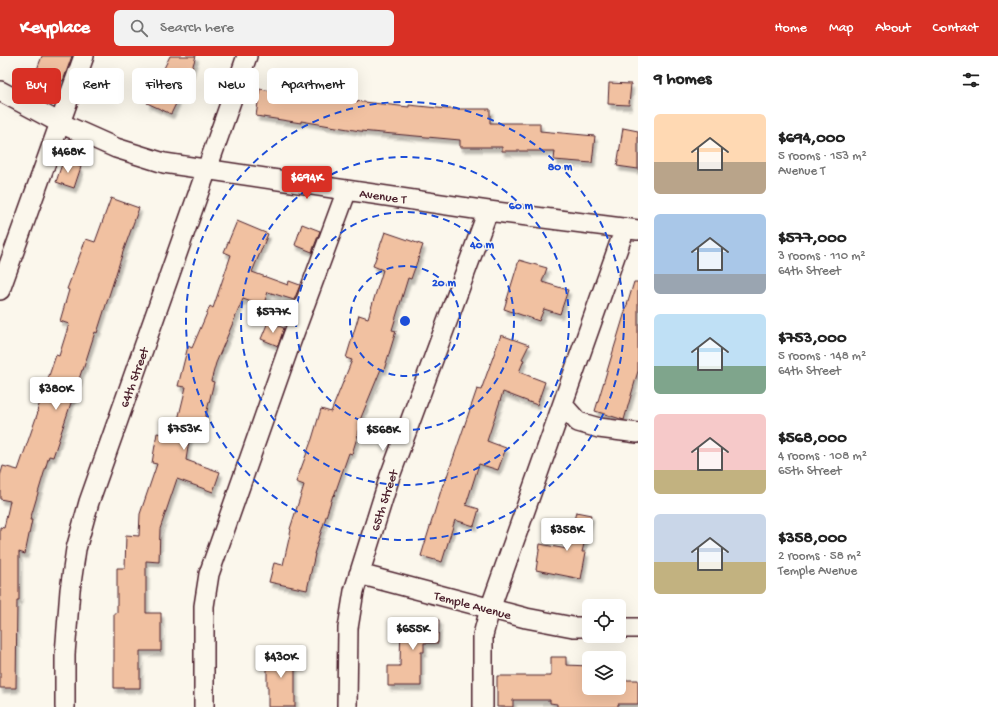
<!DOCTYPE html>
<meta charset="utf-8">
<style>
body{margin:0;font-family:"Gochi Hand",sans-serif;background:#f2f2f2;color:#222;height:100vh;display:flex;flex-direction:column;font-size:15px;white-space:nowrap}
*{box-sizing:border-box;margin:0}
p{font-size:13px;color:#767676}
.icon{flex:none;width:22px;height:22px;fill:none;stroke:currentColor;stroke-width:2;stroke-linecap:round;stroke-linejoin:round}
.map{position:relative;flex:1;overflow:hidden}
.details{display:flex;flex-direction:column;background:#fff;width:360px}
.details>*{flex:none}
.top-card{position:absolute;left:12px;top:12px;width:380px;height:36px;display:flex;gap:8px}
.tools{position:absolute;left:582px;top:543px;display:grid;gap:8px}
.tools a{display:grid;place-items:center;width:44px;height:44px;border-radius:6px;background:#fff;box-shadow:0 4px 16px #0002;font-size:20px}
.price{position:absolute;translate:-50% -34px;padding:0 9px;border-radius:4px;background:#fff;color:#222;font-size:13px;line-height:26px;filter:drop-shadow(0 1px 2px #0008)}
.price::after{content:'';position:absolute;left:50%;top:24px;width:12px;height:9px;margin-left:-6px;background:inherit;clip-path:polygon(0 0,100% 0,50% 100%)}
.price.active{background:#d93025;color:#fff}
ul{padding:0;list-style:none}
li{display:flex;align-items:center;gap:12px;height:100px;padding:0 16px}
li span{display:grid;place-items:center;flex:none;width:112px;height:80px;border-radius:6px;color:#555}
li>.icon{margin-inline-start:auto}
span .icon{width:48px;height:48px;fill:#fffc;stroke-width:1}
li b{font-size:17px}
h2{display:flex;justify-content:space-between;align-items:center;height:48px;padding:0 16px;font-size:17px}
.tag{padding:0 14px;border-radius:6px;background:#fff;box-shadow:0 4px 16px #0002;font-size:14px;line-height:36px}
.tag.active{background:#d93025;color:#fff}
header{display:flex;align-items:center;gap:24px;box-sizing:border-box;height:56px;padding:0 20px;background:#d93025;color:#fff}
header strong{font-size:19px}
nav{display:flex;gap:22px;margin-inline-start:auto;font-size:14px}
.search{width:280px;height:36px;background:#f2f2f2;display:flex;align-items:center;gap:10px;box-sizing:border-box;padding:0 14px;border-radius:6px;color:#767676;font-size:15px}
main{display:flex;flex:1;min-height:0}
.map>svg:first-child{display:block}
.building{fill:#f1c1a1;stroke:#4a1f2b;filter:url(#shadow)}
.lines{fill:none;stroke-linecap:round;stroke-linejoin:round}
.minor-casing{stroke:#4a1f2b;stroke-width:22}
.minor{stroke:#fbf7ec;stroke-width:19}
.ring{fill:none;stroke:#1d4ed8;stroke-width:2;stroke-dasharray:7 5}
.labels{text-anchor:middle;stroke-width:3;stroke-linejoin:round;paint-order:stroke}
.street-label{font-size:13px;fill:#4a1f2b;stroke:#fbf7ec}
.centre{fill:#1d4ed8;stroke:#fbf7ec;stroke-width:2}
.ring-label{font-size:12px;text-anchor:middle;font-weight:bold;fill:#1d4ed8;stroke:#fbf7ec;stroke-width:3;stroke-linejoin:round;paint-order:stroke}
</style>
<header>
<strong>Keyplace</strong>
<div class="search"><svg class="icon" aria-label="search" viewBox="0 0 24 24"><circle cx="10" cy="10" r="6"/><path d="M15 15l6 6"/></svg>Search here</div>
<nav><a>Home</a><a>Map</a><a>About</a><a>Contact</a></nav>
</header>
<main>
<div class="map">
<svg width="638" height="651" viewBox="0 0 638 651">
<defs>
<filter id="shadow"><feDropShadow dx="2.5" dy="4.5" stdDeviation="1" flood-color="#0004"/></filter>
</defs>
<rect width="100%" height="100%" fill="#fbf7ec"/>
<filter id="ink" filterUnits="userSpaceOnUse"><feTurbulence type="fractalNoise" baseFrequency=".025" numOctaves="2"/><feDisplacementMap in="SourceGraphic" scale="8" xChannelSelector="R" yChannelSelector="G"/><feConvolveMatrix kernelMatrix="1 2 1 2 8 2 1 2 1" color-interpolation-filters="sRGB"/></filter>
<g filter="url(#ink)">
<path class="building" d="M42,0H72L63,25L36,16Z
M170,0H196L190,19L171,58L147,47Z
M609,27L631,28L629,49L608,48Z
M260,33L316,42L317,36L355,42L354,45L409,51V49L447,53H490V67H540V75L595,80L592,107L554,104L555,95H502V91H460V84L360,75L301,65V67L256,60Z
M623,72L638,75V113L617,110Z
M63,105L81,111L74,132L56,126Z
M111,142L139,152L123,196L97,277L95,276L83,314H82L53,401L49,400L30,464H32L25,498L19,496V544H17L16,632H0V471L4,472L10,445L0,443V420L3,410L18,414L38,356L37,355L56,299L59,300L69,268L60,265L69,234L67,233L86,183L95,186Z
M237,165L268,178L252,216L288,229L289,225L300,229L294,244L268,236L263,250L243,243L216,307L211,325L214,326L202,375L191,372L186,404L220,416L213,436L177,423L160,473L159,506L146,505V557H161V595H140V632H114V557H117V512H125L126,479L139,480L140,458L157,408L152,407L157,377L174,380L186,331L178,330L188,290L192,292L210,250L213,252L231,199L224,196Z
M302,168L320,175L312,196L295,189Z
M385,176L423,189L411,223L408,222L392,274L396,275L384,314L381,313L360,364L362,365L352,398L349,397L334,440L333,439L314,498H315L307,534L269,526L274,507L283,509L291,474L290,473L304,429L296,426L312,383L321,353L331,356L352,304L346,302L359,259L368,262L383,214L373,210Z
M519,204L547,212L542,226L568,234L560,258L544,253L539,265L504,253Z
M634,226H638V315L624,364L595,355Z
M268,266L284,272L278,290L261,283Z
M501,279L529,289L522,303L524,304L519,316L545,326L537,349L503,336L487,385L506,392L498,414L479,408L466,449L479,453L474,470L455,464L442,506L421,500L443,428L444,429L477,333L481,334Z
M576,456L591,459L582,496H586L581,523L536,514L540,488L567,493Z
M401,563L439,564L438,587H424V596H421V630H388V610H400Z
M267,595H295V651H268V631H267Z
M551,601H566V609L589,610V632H619V624H638V648H618V651H557V648L550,647V644H513V651H497V620H551Z"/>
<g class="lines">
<g class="minor-casing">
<path id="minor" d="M0,35L60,67L116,92L164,107L488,155L638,174
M0,234L84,0
M563,349L578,366L599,372L638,377
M359,518L526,562L573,571H589
M619,572H638
M65,651V598L70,534L76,493L89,446L247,0
M204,651V550L209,518L290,288L347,134
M347,651L348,572L354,535L390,420L488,155
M483,651V579L490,553L625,172"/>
</g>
<use href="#minor" class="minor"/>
</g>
</g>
<g class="ring">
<circle cx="405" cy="265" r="55"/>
<circle cx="405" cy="265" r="109"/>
<circle cx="405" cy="265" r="164"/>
<circle cx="405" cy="265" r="219"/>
</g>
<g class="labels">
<g class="street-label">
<text transform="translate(383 139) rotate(8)" y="5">Avenue T</text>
<text transform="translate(133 321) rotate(-70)" y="5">64th Street</text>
<text transform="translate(383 444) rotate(-72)" y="5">65th Street</text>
<text transform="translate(473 548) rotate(15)" y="5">Temple Avenue</text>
</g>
</g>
<circle cx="405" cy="265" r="6" class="centre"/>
<g class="ring-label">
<text x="560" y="114">80 m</text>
<text x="521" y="153">60 m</text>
<text x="482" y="192">40 m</text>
<text x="444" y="230">20 m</text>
</g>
</svg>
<div class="tools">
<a><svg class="icon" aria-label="locate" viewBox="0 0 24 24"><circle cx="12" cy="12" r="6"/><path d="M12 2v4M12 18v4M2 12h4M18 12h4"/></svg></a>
<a><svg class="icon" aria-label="layers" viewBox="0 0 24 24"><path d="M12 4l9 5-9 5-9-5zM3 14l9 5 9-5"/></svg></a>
</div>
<b class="price" style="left:68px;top:118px">$468K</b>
<b class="price active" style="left:307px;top:144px">$694K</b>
<b class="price" style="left:273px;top:278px">$577K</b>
<b class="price" style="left:56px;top:355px">$380K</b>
<b class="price" style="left:184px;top:395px">$753K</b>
<b class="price" style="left:383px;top:396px">$568K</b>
<b class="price" style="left:567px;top:496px">$358K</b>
<b class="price" style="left:413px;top:595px">$655K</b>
<b class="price" style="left:281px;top:623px">$430K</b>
<div class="top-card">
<a class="tag active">Buy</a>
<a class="tag">Rent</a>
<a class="tag">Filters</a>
<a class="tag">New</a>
<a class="tag">Apartment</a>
</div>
</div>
<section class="details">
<h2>9 homes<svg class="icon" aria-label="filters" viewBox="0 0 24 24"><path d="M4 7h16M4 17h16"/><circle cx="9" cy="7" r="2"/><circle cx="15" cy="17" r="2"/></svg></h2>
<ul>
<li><span style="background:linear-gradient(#ffd9b3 60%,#b9a48a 0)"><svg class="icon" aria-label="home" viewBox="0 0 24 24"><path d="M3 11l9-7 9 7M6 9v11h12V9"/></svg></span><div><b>$694,000</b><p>5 rooms · 153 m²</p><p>Avenue T</p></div></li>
<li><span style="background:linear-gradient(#a9c7e8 75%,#9aa5b1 0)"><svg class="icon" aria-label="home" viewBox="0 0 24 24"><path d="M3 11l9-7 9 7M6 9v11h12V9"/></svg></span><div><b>$577,000</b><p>3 rooms · 110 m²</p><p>64th Street</p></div></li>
<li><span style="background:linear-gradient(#bfe0f5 65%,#7fa58c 0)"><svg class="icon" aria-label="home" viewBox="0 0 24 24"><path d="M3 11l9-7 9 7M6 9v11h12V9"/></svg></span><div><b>$753,000</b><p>5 rooms · 148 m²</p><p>64th Street</p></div></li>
<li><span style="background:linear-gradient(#f6c9c9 70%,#c2b280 0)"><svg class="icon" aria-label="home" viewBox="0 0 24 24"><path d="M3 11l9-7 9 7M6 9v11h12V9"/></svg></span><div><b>$568,000</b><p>4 rooms · 108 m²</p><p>65th Street</p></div></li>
<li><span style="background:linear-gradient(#c9d6e8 60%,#c2b280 0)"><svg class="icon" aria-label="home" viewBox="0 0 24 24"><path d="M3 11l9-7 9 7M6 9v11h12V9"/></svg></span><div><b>$358,000</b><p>2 rooms · 58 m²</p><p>Temple Avenue</p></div></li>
</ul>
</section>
</main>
